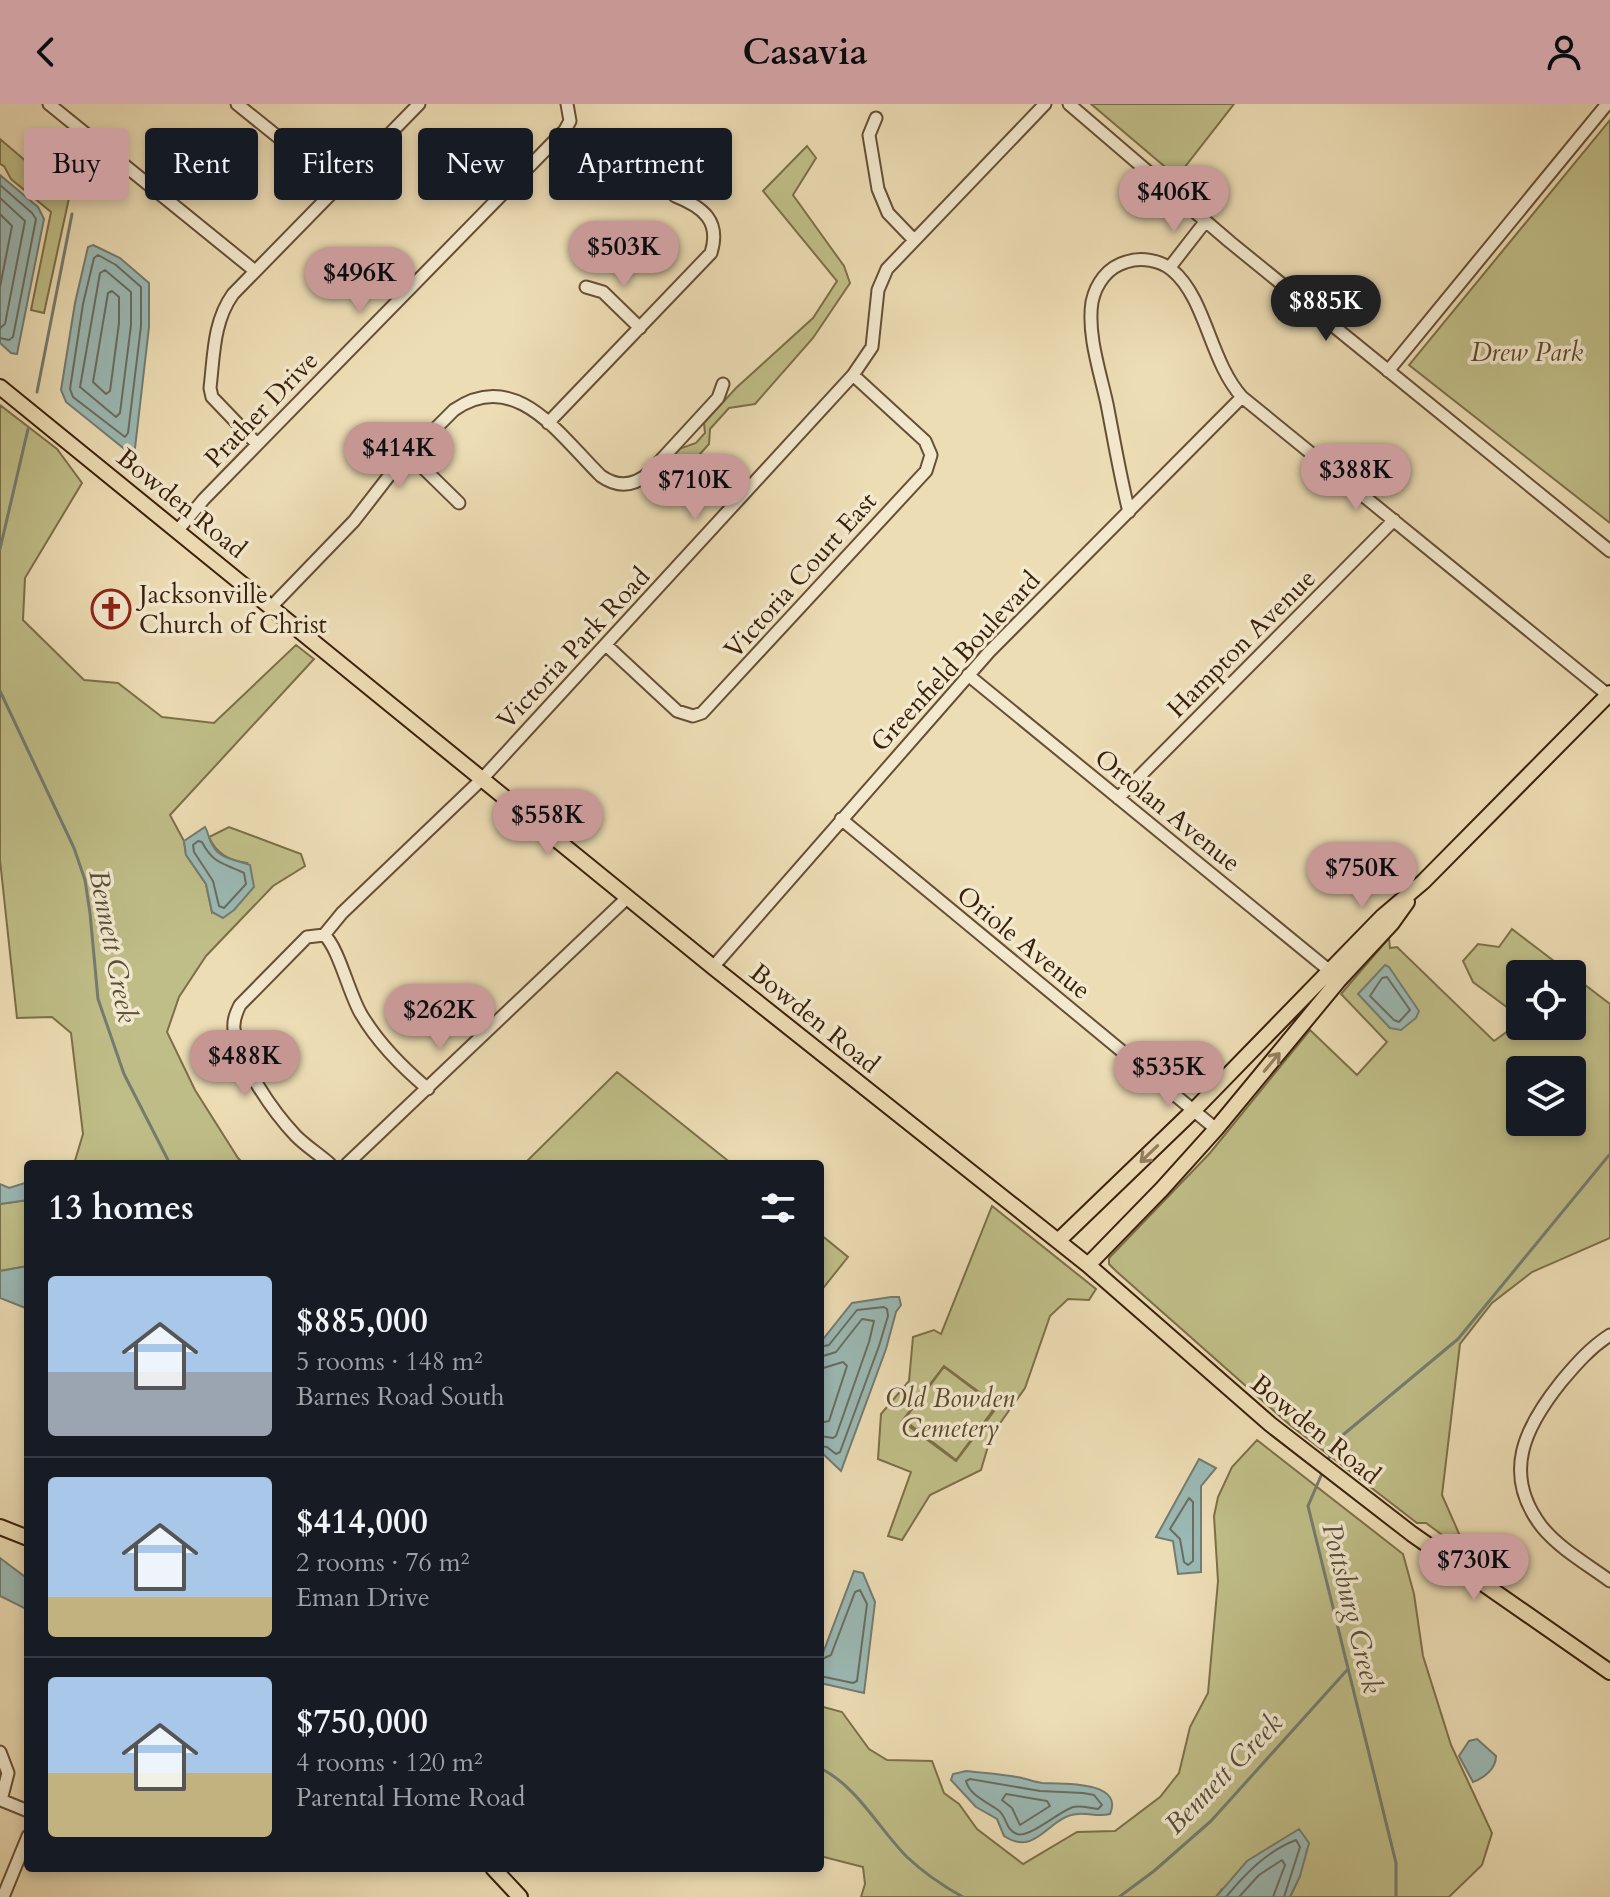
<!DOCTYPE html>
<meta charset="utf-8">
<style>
body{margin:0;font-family:Cardo,serif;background:#242831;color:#f1f3f6;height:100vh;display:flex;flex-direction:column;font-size:30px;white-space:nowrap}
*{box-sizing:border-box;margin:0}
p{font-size:26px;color:#9ea1a6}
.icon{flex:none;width:44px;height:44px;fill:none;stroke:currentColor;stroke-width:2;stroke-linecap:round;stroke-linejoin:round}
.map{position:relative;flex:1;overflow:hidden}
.sheet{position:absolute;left:24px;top:1056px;width:800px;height:712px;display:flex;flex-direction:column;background:#171b24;border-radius:8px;box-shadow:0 4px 12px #0003}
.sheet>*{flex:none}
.guide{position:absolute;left:24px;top:24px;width:800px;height:72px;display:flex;gap:16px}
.controls{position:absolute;left:1506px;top:856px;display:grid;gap:16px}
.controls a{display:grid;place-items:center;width:80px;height:80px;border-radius:8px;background:#171b24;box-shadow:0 4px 12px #0003;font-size:40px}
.price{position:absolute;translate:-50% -68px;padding:0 18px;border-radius:28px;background:#c59692;color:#111;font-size:26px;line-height:52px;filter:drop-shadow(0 2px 4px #0008)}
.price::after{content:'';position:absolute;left:50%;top:48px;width:24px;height:18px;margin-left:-12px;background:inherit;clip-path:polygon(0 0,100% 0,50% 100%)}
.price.active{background:#222;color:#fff}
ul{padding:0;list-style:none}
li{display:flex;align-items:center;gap:24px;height:200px;padding:0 24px}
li+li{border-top:2px solid #363941}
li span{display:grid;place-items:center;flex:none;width:224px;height:160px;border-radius:8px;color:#555}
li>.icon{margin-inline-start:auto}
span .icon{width:96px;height:96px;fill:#fffc;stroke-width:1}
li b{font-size:34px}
h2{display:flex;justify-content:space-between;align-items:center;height:96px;padding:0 24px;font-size:34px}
.pill{padding:0 28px;border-radius:8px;background:#171b24;box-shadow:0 4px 12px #0003;font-size:28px;line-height:72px}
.pill.active{background:#c59692;color:#111}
header{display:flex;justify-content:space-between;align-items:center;height:104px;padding:0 24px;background:#c59692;color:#111;font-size:36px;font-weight:700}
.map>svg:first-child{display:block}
.green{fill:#c0be88;stroke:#7d6f49;stroke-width:2;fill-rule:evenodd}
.water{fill:#9bbab6;stroke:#747c71;stroke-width:2}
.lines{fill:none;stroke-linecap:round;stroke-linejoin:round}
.shore{stroke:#6a6d60;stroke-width:2}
.stream{stroke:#747c71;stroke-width:3}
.minor-casing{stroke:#674f35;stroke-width:15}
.major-casing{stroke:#3a200a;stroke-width:18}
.minor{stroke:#f3e9cf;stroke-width:11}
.major{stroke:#edddb5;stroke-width:14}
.oneway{stroke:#947e60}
.labels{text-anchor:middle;stroke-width:7;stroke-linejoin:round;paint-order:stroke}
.park-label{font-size:26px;font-style:italic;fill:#5c482a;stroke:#f3e9cf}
.street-label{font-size:26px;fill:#3a200a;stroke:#f3e9cf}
.poi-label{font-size:26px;fill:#3a200a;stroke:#f3e9cf;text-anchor:start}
.water-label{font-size:28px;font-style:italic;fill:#574e3e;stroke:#f3e9cf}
</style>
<header><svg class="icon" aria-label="back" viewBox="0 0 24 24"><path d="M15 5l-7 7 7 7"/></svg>Casavia<svg class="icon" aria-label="person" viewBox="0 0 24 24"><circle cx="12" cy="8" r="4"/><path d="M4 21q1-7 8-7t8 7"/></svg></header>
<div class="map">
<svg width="1610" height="1793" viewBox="0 0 1610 1793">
<rect width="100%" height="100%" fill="#edddb5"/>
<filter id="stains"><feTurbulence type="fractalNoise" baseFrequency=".0025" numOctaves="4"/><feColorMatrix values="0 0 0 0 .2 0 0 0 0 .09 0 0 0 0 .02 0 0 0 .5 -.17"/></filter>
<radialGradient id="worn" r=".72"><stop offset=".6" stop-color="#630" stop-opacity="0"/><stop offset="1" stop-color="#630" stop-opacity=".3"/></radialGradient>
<path class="green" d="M1091,0H1234L1177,73Z
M1610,16V419L1409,261Z
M0,35L69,94L44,209L31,206L51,108L11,75L4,62L0,60Z
M807,42L816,54L793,91L844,162L850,179L813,234L755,300L729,304L710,325L709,340L661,393L648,376L676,346L696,339L705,329L704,319L736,284L813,214L837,177L763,87Z
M0,301L57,345L82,379L25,474L23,516L84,576L118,579L162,613L214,619L296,541L314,555L170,711L184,737L186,751L206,780L212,808L247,759C229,756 216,750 209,733L229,723L301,750L305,762L273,782L206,852L179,893L167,928L195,986L238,1054L244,1060H74L83,1030L71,929L52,913L17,914L0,756Z
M1512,825L1571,870H1520V922H1572V871L1610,900V1134L1532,1168L1492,1199L1460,1240L1442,1391L1468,1450L1426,1419H1417L1290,1321L1116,1167L1109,1160V1154L1210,1049L1310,926L1357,971L1387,938L1341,890L1389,834L1390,844L1397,843L1494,937L1512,924V907L1473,878L1463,857L1478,840L1499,843ZM1520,966H1572V1018H1520Z
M617,968L732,1060H524Z
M28,1096V1162L0,1167V1100Z
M992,1102L1096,1185L1089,1196L1068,1195L1050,1212L1025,1284L991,1332L981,1366L930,1391L902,1436L888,1432L911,1368L878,1355L881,1310L909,1277L913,1233L934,1226L941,1230ZM944,1262L998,1302L956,1357L902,1317Z
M820,1130L848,1153L820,1188Z
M944,1263L996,1302L956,1356L904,1316Z
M1257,1336L1403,1450L1414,1490L1423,1552L1451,1641L1492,1729L1482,1761L1449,1793H1290L1300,1772L1222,1785L1216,1793H861L865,1780L863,1763L820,1752V1602L842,1608L869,1645L887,1656L932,1657L944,1689L959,1700L977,1725L1023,1760L1077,1728L1115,1727L1160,1693L1179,1669L1190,1623L1208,1589L1218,1477L1214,1412L1218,1393L1232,1363Z"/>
<path class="water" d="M0,71L38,103L44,115L17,250L11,249L0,239Z
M93,141L120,154L149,179V223L135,344L132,348L127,347L66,298L61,286L75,199L88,143Z
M205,723C209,729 208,735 213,742C220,755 237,756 250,761L254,783L234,806L223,814L212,808L206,780L186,751L184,737Z
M1385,861L1389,863L1419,907L1416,914L1401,926L1390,924L1358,890Z
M28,1078V1096L0,1100V1080L9,1084Z
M28,1162V1205L0,1194V1167Z
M891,1193H899L901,1201L896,1208L886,1245L841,1367L820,1347V1239L852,1199Z
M1199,1355L1216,1364L1201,1382V1468L1178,1470L1173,1437L1156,1433Z
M0,1454L28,1475V1506L0,1492Z
M854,1467L863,1469L875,1498L864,1589L820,1579V1557Z
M1477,1635L1496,1652C1496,1665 1484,1674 1473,1678L1459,1652L1469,1637Z
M966,1667C983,1669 1000,1670 1017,1673C1025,1674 1033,1678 1042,1679C1059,1680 1125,1676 1110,1710C1098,1713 1090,1709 1078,1710C1049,1711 1037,1754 1004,1732L997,1715L976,1703L951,1676L953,1670Z
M1299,1725L1309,1739L1300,1772L1290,1793H1216L1247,1757Z"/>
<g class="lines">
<path class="shore" d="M0,81L32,109L36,115L13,233L9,236L0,234
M0,94L25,117L5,220L0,224
M0,110L12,122L0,183
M98,151L116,161L141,183V222L128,329L125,333L73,293L70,285L83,200L94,154Z
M105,166L131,188V221L120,309L116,313L80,283L100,169Z
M112,187L119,193V219L110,287L106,290L93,278L108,189Z
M198,737L202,738C213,760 224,759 244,769L246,780L224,804L219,802L213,777L194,748L193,741Z
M1387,873L1410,906L1399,918L1394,916L1370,892L1382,874Z
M820,1243L829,1241L857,1206L884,1203L887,1205L888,1212L879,1242L840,1348L836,1350L827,1343L820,1342
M820,1253L836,1248L862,1215L874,1217L869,1238L836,1332L833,1334L820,1332
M820,1265L843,1258L847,1262L829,1317L820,1319
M1189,1394L1193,1398V1457L1188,1461L1184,1458L1180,1435L1170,1425Z
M820,1556L831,1551L855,1488L860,1486L867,1500L857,1577L853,1579L820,1572
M970,1675L1040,1687L1083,1689L1094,1691L1102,1701L1098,1705C1089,1704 1081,1701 1073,1703C1058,1708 1030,1734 1017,1730C1005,1726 1007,1712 998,1706C986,1697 970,1692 966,1677Z
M1006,1690L1047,1697L1050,1702L1020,1721L1012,1704L1002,1696Z
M1226,1793C1245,1770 1267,1747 1296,1736L1300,1743L1284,1793
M1239,1793L1259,1771L1282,1756L1285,1761L1273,1793"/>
<path class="stream" d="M37,288L72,110
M0,445L28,325
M0,587L74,744L85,776L90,809L98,895L124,970L170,1060
M1328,1356L1338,1335L1458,1235L1610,1050
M1323,1367L1308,1402L1396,1759V1793
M820,1664C857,1682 879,1725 907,1753C924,1769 943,1782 963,1793
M1119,1793L1154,1767L1211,1717L1348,1565"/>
<g class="minor-casing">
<path id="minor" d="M49,0L255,167
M237,0L339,82
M1069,0L1230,138L1610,447
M876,14L869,31L878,85L888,109L913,135
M1170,163L1205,118
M586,183L603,188L640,224
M1388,267L1607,0
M548,319L711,149C721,117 703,103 675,92
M257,340L212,293L210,284C214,251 213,218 233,190L419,0
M410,351L459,399
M1129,408C1120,372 1114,336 1107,300C1100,268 1087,230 1092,198C1096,179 1108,163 1126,158C1141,153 1160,156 1172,166C1206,194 1210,258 1242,293L1608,591
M178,426L204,395L565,26L570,17L567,0
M271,503L354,417L392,368L454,306C516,263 560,332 601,372C618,384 634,382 649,369L718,294L723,280
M606,541L677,607L693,612L702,609L926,367L931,351L925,337L853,271
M968,571L1336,872
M1118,694L1394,416
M841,715L1216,1025
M324,831L342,809L482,675L853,271L872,243L878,186L887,165L1045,0
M324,831L307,833L240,901C236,909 233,916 234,925C239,959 273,1008 296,1032C307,1043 319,1050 330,1060
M324,831C338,842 349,890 361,910C378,939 403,964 428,985
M713,863L989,548L1242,293
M347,1060L627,794
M1610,1231C1591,1243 1576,1260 1561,1278C1525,1323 1501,1370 1542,1423C1560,1445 1587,1460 1610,1477
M0,1648L8,1669L1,1696L28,1707
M3,1793L28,1732"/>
</g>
<g class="major-casing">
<path id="major" d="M0,283L713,863L1088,1161L1270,1320L1412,1430L1610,1568
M1058,1137L1194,1006L1383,812L1423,778L1610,589
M1088,1161L1162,1085L1216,1025L1339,876L1392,819L1407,798
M0,1423L28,1434
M493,1764L520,1793"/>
</g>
<use href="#minor" class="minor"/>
<use href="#major" class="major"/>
</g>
<defs><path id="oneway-shaft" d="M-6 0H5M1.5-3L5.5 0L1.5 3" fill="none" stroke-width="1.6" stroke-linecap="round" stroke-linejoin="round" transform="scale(2)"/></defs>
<g class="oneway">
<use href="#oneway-shaft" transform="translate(1272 958) rotate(-50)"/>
<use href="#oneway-shaft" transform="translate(1149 1050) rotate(136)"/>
</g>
<defs>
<g id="church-ring" transform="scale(2)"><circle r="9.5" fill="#f3e9cf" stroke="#8f2418" stroke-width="1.5"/><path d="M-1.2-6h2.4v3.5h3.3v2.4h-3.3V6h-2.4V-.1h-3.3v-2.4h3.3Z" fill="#8f2418"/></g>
</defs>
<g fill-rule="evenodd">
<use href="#church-ring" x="111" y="505"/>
</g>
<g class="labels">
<g class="park-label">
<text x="1527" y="257">Drew Park</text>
<text x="950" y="1303">Old Bowden<tspan x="950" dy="30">Cemetery</tspan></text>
</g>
<g class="street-label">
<text transform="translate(261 305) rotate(-46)" y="9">Prather Drive</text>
<text transform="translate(182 399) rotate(39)" y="9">Bowden Road</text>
<text transform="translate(800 471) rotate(-48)" y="9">Victoria Court East</text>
<text transform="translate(1241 539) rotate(-45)" y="9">Hampton Avenue</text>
<text transform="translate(573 544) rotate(-47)" y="9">Victoria Park Road</text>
<text transform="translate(955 557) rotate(-47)" y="9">Greenfield Boulevard</text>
<text transform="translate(1168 706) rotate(39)" y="9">Ortolan Avenue</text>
<text transform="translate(1024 838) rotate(39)" y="9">Oriole Avenue</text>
<text transform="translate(815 914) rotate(39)" y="9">Bowden Road</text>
<text transform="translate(1316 1325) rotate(39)" y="9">Bowden Road</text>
</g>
<g class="poi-label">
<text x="139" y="499">Jacksonville<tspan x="139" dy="30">Church of Christ</tspan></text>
</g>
<g class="water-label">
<text transform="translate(114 842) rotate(79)" y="10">Bennett Creek</text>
<text transform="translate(1353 1504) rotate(76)" y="10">Pottsburg Creek</text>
<text transform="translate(1223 1669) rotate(-46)" y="10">Bennett Creek</text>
</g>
</g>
<rect width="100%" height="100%" filter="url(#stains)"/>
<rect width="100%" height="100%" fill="url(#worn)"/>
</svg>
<div class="controls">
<a><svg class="icon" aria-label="locate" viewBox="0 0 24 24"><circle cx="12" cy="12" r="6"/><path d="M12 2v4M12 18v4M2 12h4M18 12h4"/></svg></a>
<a><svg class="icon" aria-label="layers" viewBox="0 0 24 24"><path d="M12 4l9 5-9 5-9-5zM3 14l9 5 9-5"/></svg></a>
</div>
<b class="price" style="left:1174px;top:130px">$406K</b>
<b class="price" style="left:624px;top:185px">$503K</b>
<b class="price" style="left:360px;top:211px">$496K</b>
<b class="price active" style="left:1326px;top:239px">$885K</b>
<b class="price" style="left:399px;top:386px">$414K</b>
<b class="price" style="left:1356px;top:408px">$388K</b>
<b class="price" style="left:695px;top:418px">$710K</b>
<b class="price" style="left:548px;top:753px">$558K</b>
<b class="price" style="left:1362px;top:806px">$750K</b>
<b class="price" style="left:440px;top:948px">$262K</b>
<b class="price" style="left:245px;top:994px">$488K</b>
<b class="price" style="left:1169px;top:1005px">$535K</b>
<b class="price" style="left:1474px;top:1498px">$730K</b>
<div class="guide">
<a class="pill active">Buy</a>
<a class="pill">Rent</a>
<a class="pill">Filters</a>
<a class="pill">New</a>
<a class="pill">Apartment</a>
</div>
<section class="sheet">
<h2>13 homes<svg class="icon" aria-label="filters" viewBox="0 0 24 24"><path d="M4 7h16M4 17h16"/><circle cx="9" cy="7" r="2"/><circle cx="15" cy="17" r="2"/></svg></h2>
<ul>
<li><span style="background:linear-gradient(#a9c7e8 60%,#9aa5b1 0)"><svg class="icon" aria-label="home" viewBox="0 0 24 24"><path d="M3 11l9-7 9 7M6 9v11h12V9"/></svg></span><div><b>$885,000</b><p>5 rooms · 148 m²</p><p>Barnes Road South</p></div></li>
<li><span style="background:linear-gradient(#a9c7e8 75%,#c2b280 0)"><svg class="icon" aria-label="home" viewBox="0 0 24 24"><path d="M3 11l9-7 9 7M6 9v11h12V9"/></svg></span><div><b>$414,000</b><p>2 rooms · 76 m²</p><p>Eman Drive</p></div></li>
<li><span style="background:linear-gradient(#a9c7e8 60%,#c2b280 0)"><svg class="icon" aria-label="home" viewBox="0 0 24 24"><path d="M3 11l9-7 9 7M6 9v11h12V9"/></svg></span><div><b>$750,000</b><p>4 rooms · 120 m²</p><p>Parental Home Road</p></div></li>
</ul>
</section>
</div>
